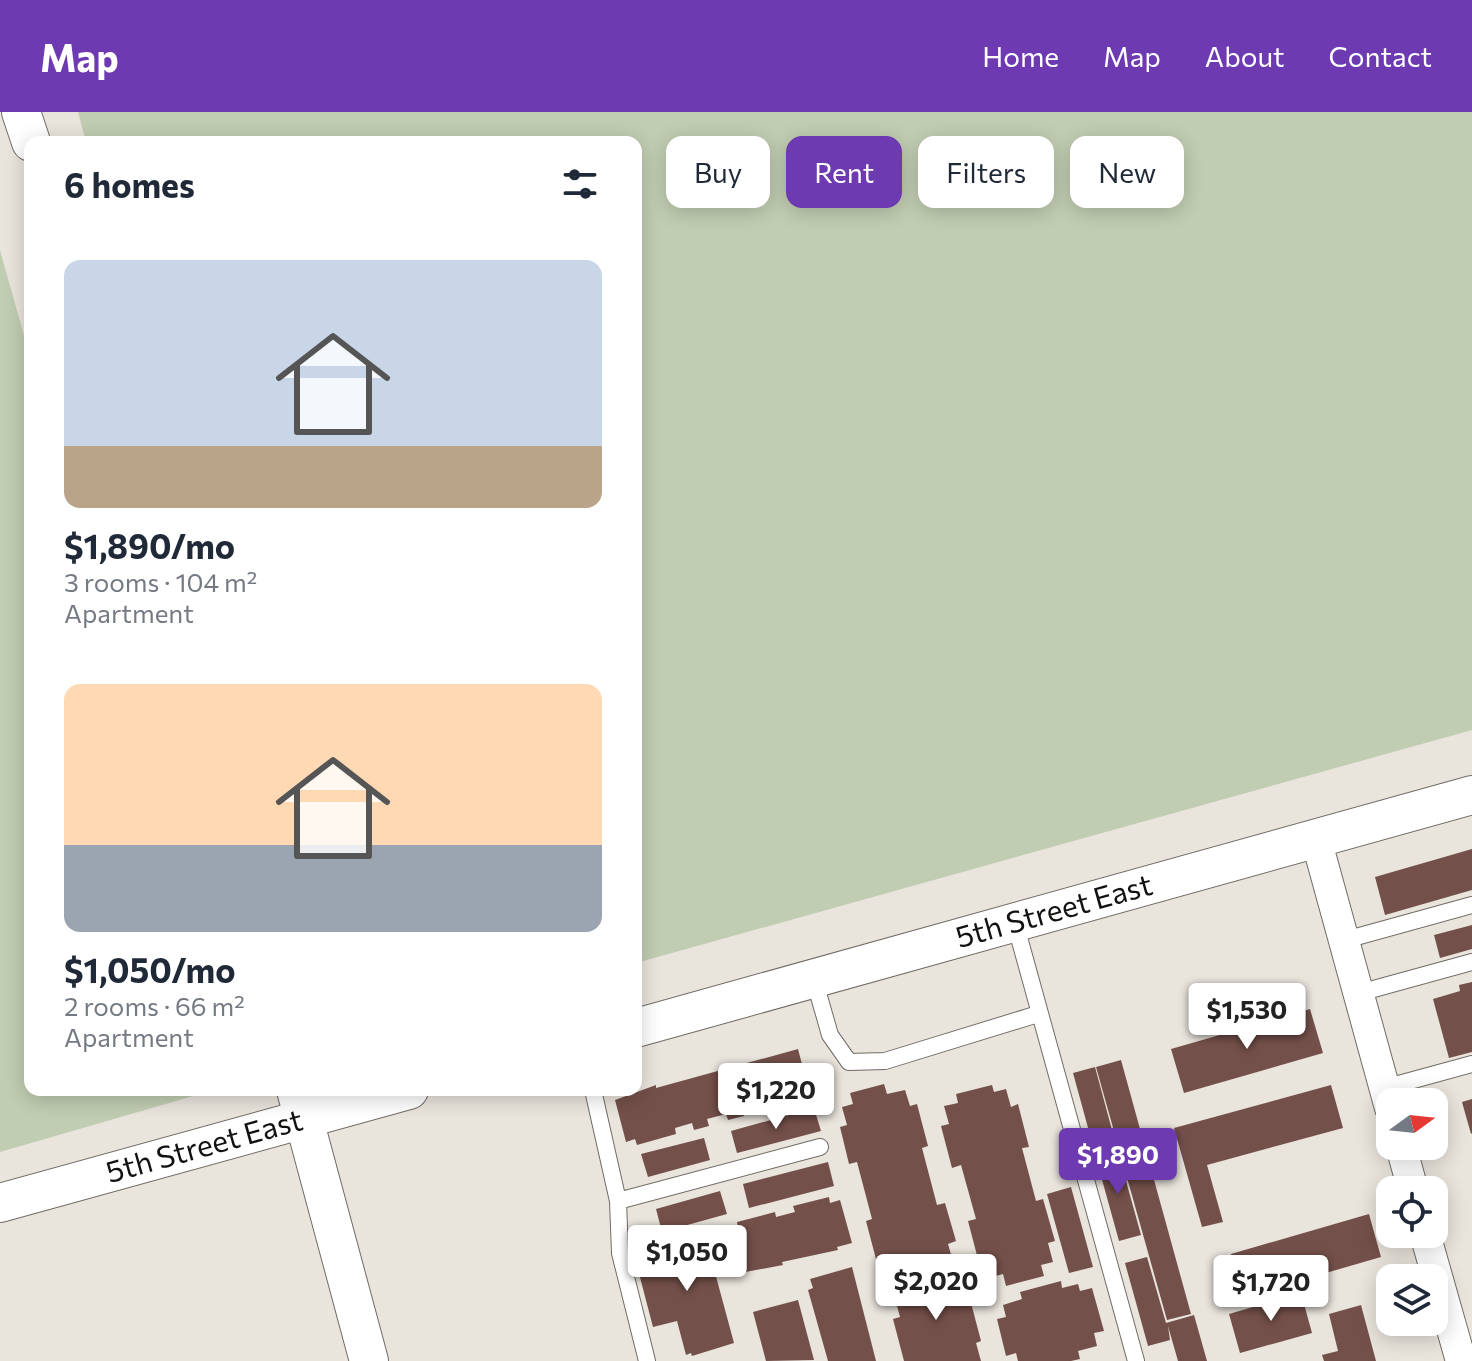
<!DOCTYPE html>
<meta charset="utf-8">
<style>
body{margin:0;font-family:Commissioner,sans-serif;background:#f2f2f3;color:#1f2937;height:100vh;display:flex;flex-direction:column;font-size:30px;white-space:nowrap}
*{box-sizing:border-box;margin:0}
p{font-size:26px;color:#747a83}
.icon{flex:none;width:44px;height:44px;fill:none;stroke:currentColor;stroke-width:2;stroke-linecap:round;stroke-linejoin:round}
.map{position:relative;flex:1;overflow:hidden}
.drawer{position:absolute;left:24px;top:24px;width:618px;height:960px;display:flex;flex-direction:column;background:#fff;border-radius:16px;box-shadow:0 4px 20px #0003}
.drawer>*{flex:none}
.guide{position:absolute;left:666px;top:24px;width:686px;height:72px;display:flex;gap:16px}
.needle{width:52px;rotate:75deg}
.buttons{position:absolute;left:1376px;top:976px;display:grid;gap:16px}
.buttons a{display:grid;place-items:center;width:72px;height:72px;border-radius:16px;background:#fff;box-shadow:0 4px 20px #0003;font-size:40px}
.price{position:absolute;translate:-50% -68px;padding:0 18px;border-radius:8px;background:#fff;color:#222;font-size:26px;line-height:52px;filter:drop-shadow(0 2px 4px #0008)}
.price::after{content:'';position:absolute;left:50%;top:48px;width:24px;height:18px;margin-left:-12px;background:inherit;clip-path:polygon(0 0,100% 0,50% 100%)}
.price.active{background:#6e3ab1;color:#fff}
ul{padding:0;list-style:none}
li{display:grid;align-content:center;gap:16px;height:424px;padding:0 40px}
li span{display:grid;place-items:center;height:248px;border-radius:16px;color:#555}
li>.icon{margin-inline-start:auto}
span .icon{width:144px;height:144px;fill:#fffc;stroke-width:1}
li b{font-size:34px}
h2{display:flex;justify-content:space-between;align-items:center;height:96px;padding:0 40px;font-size:34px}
.chip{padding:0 28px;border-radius:16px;background:#fff;box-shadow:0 4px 20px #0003;font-size:28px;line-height:72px}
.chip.active{background:#6e3ab1;color:#fff}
header{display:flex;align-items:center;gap:48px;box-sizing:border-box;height:112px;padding:0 40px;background:#6e3ab1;color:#fff}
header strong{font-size:38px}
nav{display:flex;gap:44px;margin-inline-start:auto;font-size:28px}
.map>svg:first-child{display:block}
.green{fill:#c1cdb2}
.building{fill:#74504a}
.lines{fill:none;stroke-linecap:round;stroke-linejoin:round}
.service-casing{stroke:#706c65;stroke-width:18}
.minor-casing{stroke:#706c65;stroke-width:32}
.tertiary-casing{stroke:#706c65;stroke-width:40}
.service{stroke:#fff;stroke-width:16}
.minor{stroke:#fff;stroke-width:30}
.tertiary{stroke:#fff;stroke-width:38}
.labels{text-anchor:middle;stroke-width:8;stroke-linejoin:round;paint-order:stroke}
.street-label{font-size:30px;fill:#13110f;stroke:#fff}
</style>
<header>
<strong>Map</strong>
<nav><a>Home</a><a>Map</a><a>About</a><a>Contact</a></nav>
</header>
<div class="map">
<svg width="1472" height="1249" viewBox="0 0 1472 1249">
<rect width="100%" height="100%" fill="#e9e4dc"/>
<path class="green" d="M78,0H1472V618L636,851V30H86Z
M0,138L30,245V978H214L0,1040Z"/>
<path class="building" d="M1472,737V778L1385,803L1375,765Z
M1472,813V837L1440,846L1434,823Z
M1472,870V940L1449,946L1433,887L1460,879L1459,873Z
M1310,897L1323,941L1184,981L1171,937Z
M798,937L809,979L800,981L802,988L764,998L763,991L742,997L744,1004L728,1008L726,1002L707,1007L709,1014L694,1018L692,1011L675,1016L676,1022L637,1033L635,1027L626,1030L615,988L656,973V976Z
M1121,948L1191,1202L1167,1208L1096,955Z
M1095,955L1112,1018L1090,1023L1073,961Z
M884,972L887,982L905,978L910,994L917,992L928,1034L922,1036L937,1093L945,1091L956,1129L948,1132L952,1146L888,1164L885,1149L877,1151L866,1109L872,1107L857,1050L849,1052L840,1015L847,1013L842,995L853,992L850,981Z
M992,973L994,980L1006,977L1011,995L1018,992L1029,1035L1022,1036L1036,1089L1043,1087L1055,1129L1048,1131L1053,1150L1041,1153L1044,1164L1006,1174L1003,1162L992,1165L987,1149L979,1151L968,1109L976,1107L961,1053L952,1056L941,1014L949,1012L944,994L958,991L956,982Z
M1331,973L1343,1016L1207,1053L1223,1110L1202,1115L1174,1016Z
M1472,987V1021L1471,1022L1462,990Z
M814,996L821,1019L737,1041L731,1019Z
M704,1026L710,1048L648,1065L641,1042Z
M1118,1040L1141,1123L1119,1129L1096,1046Z
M828,1050L834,1074L749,1096L743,1072Z
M1071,1075L1093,1155L1069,1161L1047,1082Z
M720,1079L727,1102L662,1120L656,1097Z
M829,1085L830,1091L840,1088L852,1131L837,1135L838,1138L782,1150L783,1153L740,1161L728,1119L738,1116L737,1110L775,1100L776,1105L795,1100L793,1094Z
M1369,1102L1381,1145L1243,1185L1231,1142Z
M689,1120L690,1124L704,1120L734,1231L692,1244L691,1241L686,1243L677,1209L653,1215L636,1150L665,1142L662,1132L671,1130L670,1125Z
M1147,1145L1166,1211L1194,1203L1207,1249H1178L1168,1214L1170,1228L1148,1234L1125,1151Z
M852,1155L876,1249H828L808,1178L813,1176L810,1167Z
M943,1163V1166L957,1163L964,1189L970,1187L981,1229L976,1231L981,1249H904L893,1207L900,1205L893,1179Z
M1061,1169L1062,1176L1078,1172L1080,1179L1092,1176L1104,1219L1094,1221L1097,1234L1078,1239L1080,1247L1071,1249H1018L1016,1241L1006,1244L997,1207L1006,1205L1003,1193L1022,1187L1020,1180Z
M1301,1181L1312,1221L1240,1241L1229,1202Z
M798,1188L814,1248L766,1249L753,1200Z
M1361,1193L1376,1249H1324L1322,1243L1338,1239L1329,1202Z"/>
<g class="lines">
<g class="service-casing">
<path id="service" d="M1015,811L1136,1249
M1345,828L1472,793
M814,867L830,923L849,950L885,949L1038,902
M1359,881L1472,850
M1384,976L1472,952
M593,978L618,1089L620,1141L647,1249
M618,1089L820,1035"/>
</g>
<g class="minor-casing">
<path id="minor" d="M1316,727L1390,996
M1401,1034L1413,1078
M1425,1122L1461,1249"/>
</g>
<g class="tertiary-casing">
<g id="tertiary">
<path d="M21,0L31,30"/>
<path id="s1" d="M636,916L1472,683"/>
<path d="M296,978L369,1249"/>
<path id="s2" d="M0,1091L409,978"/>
</g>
</g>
<use href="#service" class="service"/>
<use href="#minor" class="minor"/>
<use href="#tertiary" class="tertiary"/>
</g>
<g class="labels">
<g class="street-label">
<text dy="10" stroke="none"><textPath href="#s1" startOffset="434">5th Street East</textPath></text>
<text dy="10" stroke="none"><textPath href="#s2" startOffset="212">5th Street East</textPath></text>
</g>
</g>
</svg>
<div class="buttons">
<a><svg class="needle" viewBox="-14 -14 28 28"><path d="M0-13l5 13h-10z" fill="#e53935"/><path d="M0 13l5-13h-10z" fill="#747a83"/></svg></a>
<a><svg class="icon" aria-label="locate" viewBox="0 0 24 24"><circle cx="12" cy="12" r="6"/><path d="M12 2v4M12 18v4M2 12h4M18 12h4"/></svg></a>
<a><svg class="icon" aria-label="layers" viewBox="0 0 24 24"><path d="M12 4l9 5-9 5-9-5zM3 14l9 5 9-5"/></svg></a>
</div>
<b class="price" style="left:1247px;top:939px">$1,530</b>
<b class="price" style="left:776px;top:1019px">$1,220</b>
<b class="price active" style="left:1118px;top:1084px">$1,890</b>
<b class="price" style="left:687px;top:1181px">$1,050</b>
<b class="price" style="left:936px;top:1210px">$2,020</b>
<b class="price" style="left:1271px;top:1211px">$1,720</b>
<div class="guide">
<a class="chip">Buy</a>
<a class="chip active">Rent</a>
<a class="chip">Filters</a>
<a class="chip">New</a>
</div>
<section class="drawer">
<h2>6 homes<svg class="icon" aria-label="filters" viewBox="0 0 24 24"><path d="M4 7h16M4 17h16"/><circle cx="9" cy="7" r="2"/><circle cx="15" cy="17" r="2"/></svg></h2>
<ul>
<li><span style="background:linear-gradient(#c9d6e8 75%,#b9a48a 0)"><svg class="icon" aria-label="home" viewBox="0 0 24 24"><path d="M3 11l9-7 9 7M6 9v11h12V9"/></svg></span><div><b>$1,890/mo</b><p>3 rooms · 104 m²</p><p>Apartment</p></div></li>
<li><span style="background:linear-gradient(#ffd9b3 65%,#9aa5b1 0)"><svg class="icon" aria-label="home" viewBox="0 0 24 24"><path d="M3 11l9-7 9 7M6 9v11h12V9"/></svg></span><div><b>$1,050/mo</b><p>2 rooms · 66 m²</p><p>Apartment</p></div></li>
</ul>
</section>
</div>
